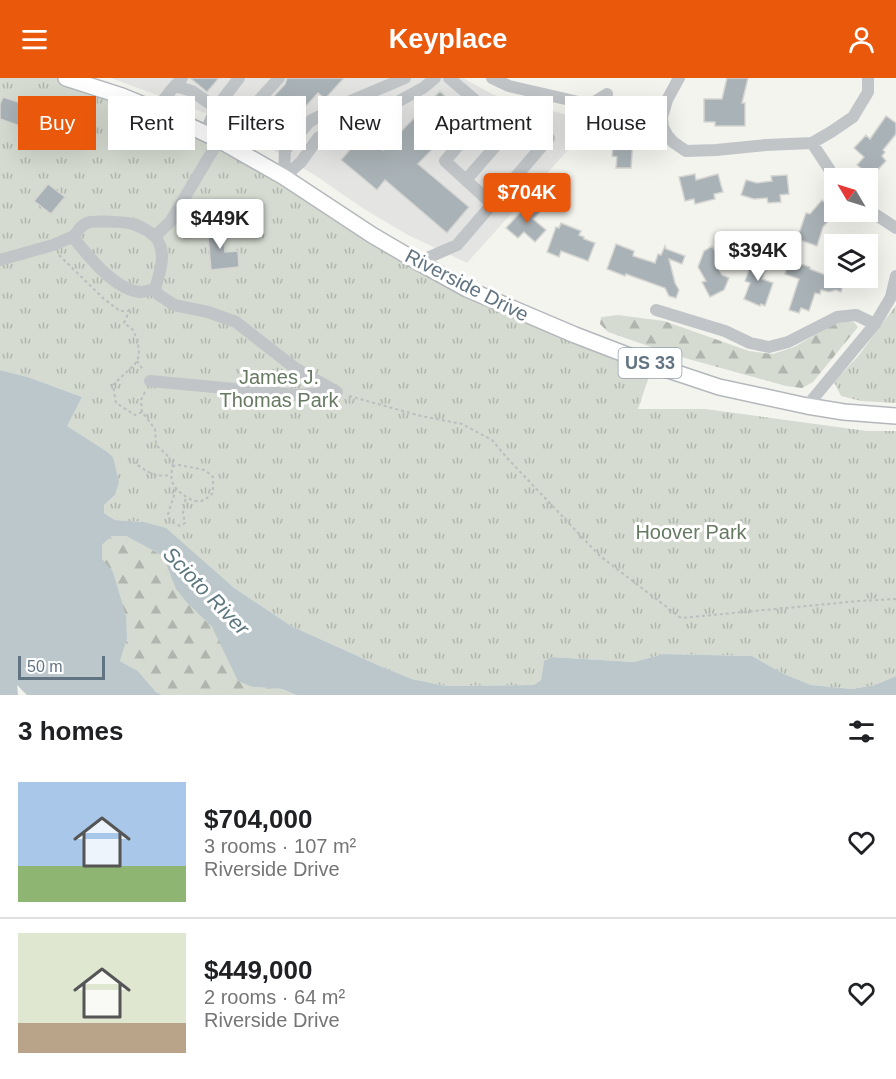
<!DOCTYPE html>
<meta charset="utf-8">
<style>
body{margin:0;font-family:Arial,sans-serif;background:#f6f6f6;color:#202124;height:100vh;display:flex;flex-direction:column;font-size:22px;white-space:nowrap}
*{box-sizing:border-box;margin:0}
p{font-size:20px;color:#757577}
.icon{flex:none;width:33px;height:33px;fill:none;stroke:currentColor;stroke-width:2;stroke-linecap:round;stroke-linejoin:round}
.map{position:relative;height:617px;overflow:hidden}
.sheet{display:flex;flex-direction:column;background:#fff;flex:1}
.sheet>*{flex:none}
.top-card{position:absolute;left:18px;top:18px;width:861px;height:54px;display:flex;gap:12px}
.needle{width:39px;rotate:308deg}
.tools{position:absolute;left:824px;top:90px;display:grid;gap:12px}
.tools a{display:grid;place-items:center;width:54px;height:54px;border-radius:0px;background:#fff;box-shadow:0 6px 24px #0002;font-size:30px}
.scale{position:absolute;left:18px;bottom:15px;width:87px;box-sizing:border-box;padding-left:6px;border:3px solid #627482;border-top:0;font-size:16px;line-height:21px;white-space:nowrap;color:#627482;-webkit-text-stroke:4px #fff;paint-order:stroke}
.price{position:absolute;translate:-50% -51px;padding:0 14px;border-radius:6px;background:#fff;color:#222;font-size:20px;line-height:39px;filter:drop-shadow(0 2px 3px #0008)}
.price::after{content:'';position:absolute;left:50%;top:36px;width:18px;height:14px;margin-left:-9px;background:inherit;clip-path:polygon(0 0,100% 0,50% 100%)}
.price.selected{background:#ea580c;color:#fff}
ul{padding:0;list-style:none}
li{display:flex;align-items:center;gap:18px;height:150px;padding:0 18px}
li+li{border-top:2px solid #e0e0e0}
li span{display:grid;place-items:center;flex:none;width:168px;height:120px;border-radius:0px;color:#555}
li>.icon{margin-inline-start:auto}
span .icon{width:72px;height:72px;fill:#fffc;stroke-width:1}
li b{font-size:26px}
h2{display:flex;justify-content:space-between;align-items:center;height:72px;padding:0 18px;font-size:26px}
.tag{padding:0 21px;border-radius:0px;background:#fff;box-shadow:0 6px 24px #0002;font-size:21px;line-height:54px}
.tag.selected{background:#ea580c;color:#fff}
header{display:flex;justify-content:space-between;align-items:center;height:78px;padding:0 18px;background:#ea580c;color:#fff;font-size:27px;font-weight:700}
.map>svg:first-child{display:block}
.built{fill:#e4e5e3}
.forest{fill:url(#forest-firs)}
.park{fill:url(#park-tufts)}
.water{fill:#bcc7cc}
.building{fill:#a9b2b6;stroke:#d5d5d2;stroke-width:1.5}
.lines{fill:none;stroke-linecap:round;stroke-linejoin:round}
.major-casing{stroke:#b4b8bc;stroke-width:18}
.path{stroke:#bbbdbf;stroke-width:2;stroke-dasharray:3 3;stroke-linecap:butt}
.minor{stroke:#c1c5c8;stroke-width:12}
.major{stroke:#fff;stroke-width:15}
.labels{text-anchor:middle;stroke-width:6;stroke-linejoin:round;paint-order:stroke}
.shield{fill:#fff;stroke:#919ea8;stroke-width:1.5}
.shield-label{font-size:18px;font-weight:bold;fill:#627482}
.street-label{font-size:20px;fill:#627482;stroke:#fff}
.park-label{font-size:20px;fill:#667961;stroke:#fff}
.water-label{font-size:21px;font-style:italic;fill:#5d777f;stroke:#fff}
</style>
<header><svg class="icon" aria-label="menu" viewBox="0 0 24 24"><path d="M4 6h16M4 12h16M4 18h16"/></svg>Keyplace<svg class="icon" aria-label="person" viewBox="0 0 24 24"><circle cx="12" cy="8" r="4"/><path d="M4 21q1-7 8-7t8 7"/></svg></header>
<div class="map">
<svg width="896" height="617" viewBox="0 0 896 617">
<defs>
<pattern id="forest-firs" width="22" height="20" patternUnits="userSpaceOnUse" patternTransform="scale(1.5)"><rect width="22" height="20" fill="#d5dbd0"/><path d="M5 1l3.5 6h-7zM16 11l3.5 6h-7z" fill="#b0b6ae"/></pattern>
<pattern id="park-tufts" width="24" height="20" patternUnits="userSpaceOnUse" patternTransform="scale(1.5)"><rect width="24" height="20" fill="#d5dbd0"/><path d="M3 7l-1-3M5 7V3M7 7l1-3M15 17l-1-3M17 17v-4M19 17l1-3" fill="none" stroke="#b0b6ae"/></pattern>
</defs>
<rect width="100%" height="100%" fill="#f4f4ef"/>
<path class="built" d="M111,0H463L494,17L593,44L467,185L408,157L364,131L316,98L265,67L208,36Z"/>
<path class="forest" d="M618,237L664,243L749,273L773,276L794,269L835,246L846,243L854,244L858,249L813,304L802,310L786,308L674,277L608,254L600,246L601,239Z
M112,458H126L163,478L177,511L188,526L212,549L253,609L282,611L296,617H162L156,614L138,593L120,583L127,561L102,482V467Z"/>
<path class="park" d="M0,0H66L156,32L418,184L653,287L638,331H706L867,353H896V598L875,607L852,611L811,607L784,596L752,578L663,576L634,584L552,579L544,584L541,602L534,607L446,608L412,601L380,588L291,548L233,509L144,444L115,442L104,435V427L115,417L106,373L66,348L82,319L28,299L0,292Z
M896,227V325L861,323L841,318L834,304L859,277Z"/>
<path class="water" d="M0,292L28,299L82,319L67,348L106,373L113,379L119,404L115,417L104,427V435L115,442L144,444L166,450L233,509L291,548L380,588L412,601L446,608L534,607L541,602L544,583L552,579L634,584L663,576L752,578L784,596L811,607L852,611L875,607L896,598V617H296L282,611L253,609L238,603L212,549L188,526L176,511L163,478L126,458H112L102,467V481L113,494L126,538L127,561L120,583L138,593L156,614L162,617H27L17,607L18,617H0Z"/>
<path class="building" d="M190,0H219L207,14Z
M287,0H344L325,21L318,15L286,50L263,30L285,6Z
M727,0H748L742,25H745V48H715V44H704V21H722Z
M440,13L465,38L418,86L469,129L447,155L385,102L377,112L341,82L363,56L383,72Z
M3,19L75,42L68,65L0,41V26Z
M886,38L896,45V56L883,72L885,74L882,78L886,83L871,99L857,87L864,79L854,70L866,57L870,61Z
M617,49L634,50L631,90H616L617,79L612,78L613,68H616Z
M695,96L696,102L718,96L723,114L714,116L715,121L695,126L694,121L685,123L679,99Z
M787,97L789,116L780,117L781,124L768,125L767,120L754,121L741,117L746,102L757,105L772,103L771,98Z
M48,106L65,119L51,136L34,123Z
M822,122L836,134L823,149L817,168L797,161L806,135L810,136Z
M530,124L540,134L533,141L546,152L535,164L524,154L518,160L506,150Z
M561,145L581,153L579,157L584,159V161L595,165L588,183L561,173L559,179L547,174L556,149L559,150Z
M222,147L225,174L238,173L239,189L211,192L207,148Z
M616,166L634,173L633,178L655,185L658,176L661,177L665,168L666,171L685,178L682,186L669,181L675,205L679,212L676,220L669,218L665,210L637,200L626,196L625,198L607,191Z
M712,168L721,184L716,187L722,197L729,200L724,212L710,219L702,204L706,203L698,189L704,173Z
M755,175L769,180L762,201L773,205L765,228L761,226L760,228L744,221L750,205L745,203Z
M789,182L810,189V191L844,204L841,214L836,212L829,214L821,212L820,216L815,215L809,233L801,230L799,235L789,232L799,201L785,196Z"/>
<g class="lines">
<g class="major-casing">
<path id="major" d="M66,0L122,18L156,32L219,62L284,99L372,157L418,184L467,211L575,257L653,287L719,309L807,328L844,334L896,338"/>
</g>
<path class="path" d="M59,177L104,221L120,233H129L124,245L133,252L138,264L139,278L135,286L113,307L116,325L135,337L142,334L155,351L156,367L167,377L173,388C168,404 175,412 188,420C192,422 196,424 201,423C206,422 209,418 213,415V399L205,392L179,387L173,388
M137,283L144,293
M349,318L421,338L462,346L492,362L508,381L600,478L681,540L859,523L896,521
M142,334L141,322L145,314
M128,380C144,391 151,400 171,397
M176,411L168,436L170,443L180,448L185,445L183,435L186,418"/>
<path class="minor" d="M492,0L509,8L583,25L594,24L607,16
M679,0L667,22L662,39L663,49L667,57L673,64L686,73L716,72L766,67L812,65L831,54L853,39L868,14V0
M175,8L192,13L216,30
M156,32L172,11L182,0
M488,33L445,83L492,126
M205,55L216,30L239,0
M812,65L835,100
M226,66L251,31L279,0
M284,99L301,84L318,60L334,49L399,23L423,10L435,0
M284,99L285,72L310,43L353,22L405,0
M466,102L520,40
M867,131L896,150
M155,158L170,144L219,62
M0,182L53,167L74,158
M418,184L457,167L549,60L526,42L488,33L449,0
M656,232L725,253L750,265L769,269L788,264L837,239L856,237L875,246
M150,303L298,317L337,314L295,290L236,244L208,234L174,227L159,217L155,211C159,197 166,178 159,165C156,156 142,149 133,146C127,144 92,142 87,145C81,147 77,154 74,158L76,163C90,180 116,213 141,214C145,214 151,212 155,211
M807,328L875,246L891,219L896,198"/>
<use href="#major" class="major"/>
</g>
<g class="labels">
<rect class="shield" x="618.5" y="270" width="63" height="30" rx="4.5"/>
<g class="shield-label">
<text x="650" y="291">US 33</text>
</g>
<g class="street-label">
<text transform="translate(467 207) rotate(27)" y="7">Riverside Drive</text>
</g>
<g class="park-label">
<text x="279" y="306">James J.<tspan x="279" dy="23">Thomas Park</tspan></text>
<text x="691" y="461">Hoover Park</text>
</g>
<g class="water-label">
<text transform="translate(206 513) rotate(46)" y="7">Scioto River</text>
</g>
</g>
</svg>
<div class="tools">
<a><svg class="needle" viewBox="-14 -14 28 28"><path d="M0-13l5 13h-10z" fill="#e53935"/><path d="M0 13l5-13h-10z" fill="#757577"/></svg></a>
<a><svg class="icon" aria-label="layers" viewBox="0 0 24 24"><path d="M12 4l9 5-9 5-9-5zM3 14l9 5 9-5"/></svg></a>
</div>
<div class="scale">50 m</div>
<b class="price selected" style="left:527px;top:146px">$704K</b>
<b class="price" style="left:220px;top:172px">$449K</b>
<b class="price" style="left:758px;top:204px">$394K</b>
<div class="top-card">
<a class="tag selected">Buy</a>
<a class="tag">Rent</a>
<a class="tag">Filters</a>
<a class="tag">New</a>
<a class="tag">Apartment</a>
<a class="tag">House</a>
</div>
</div>
<section class="sheet">
<h2>3 homes<svg class="icon" aria-label="filters" viewBox="0 0 24 24"><path d="M4 7h16M4 17h16"/><circle cx="9" cy="7" r="2"/><circle cx="15" cy="17" r="2"/></svg></h2>
<ul>
<li><span style="background:linear-gradient(#a9c7e8 70%,#8fb573 0)"><svg class="icon" aria-label="home" viewBox="0 0 24 24"><path d="M3 11l9-7 9 7M6 9v11h12V9"/></svg></span><div><b>$704,000</b><p>3 rooms · 107 m²</p><p>Riverside Drive</p></div><svg class="icon" aria-label="heart" viewBox="0 0 24 24"><path d="M12 20l-8-8c-3-5 5-10 8-4 3-6 11-1 8 4z"/></svg></li>
<li><span style="background:linear-gradient(#dfe7d0 75%,#b9a48a 0)"><svg class="icon" aria-label="home" viewBox="0 0 24 24"><path d="M3 11l9-7 9 7M6 9v11h12V9"/></svg></span><div><b>$449,000</b><p>2 rooms · 64 m²</p><p>Riverside Drive</p></div><svg class="icon" aria-label="heart" viewBox="0 0 24 24"><path d="M12 20l-8-8c-3-5 5-10 8-4 3-6 11-1 8 4z"/></svg></li>
</ul>
</section>
